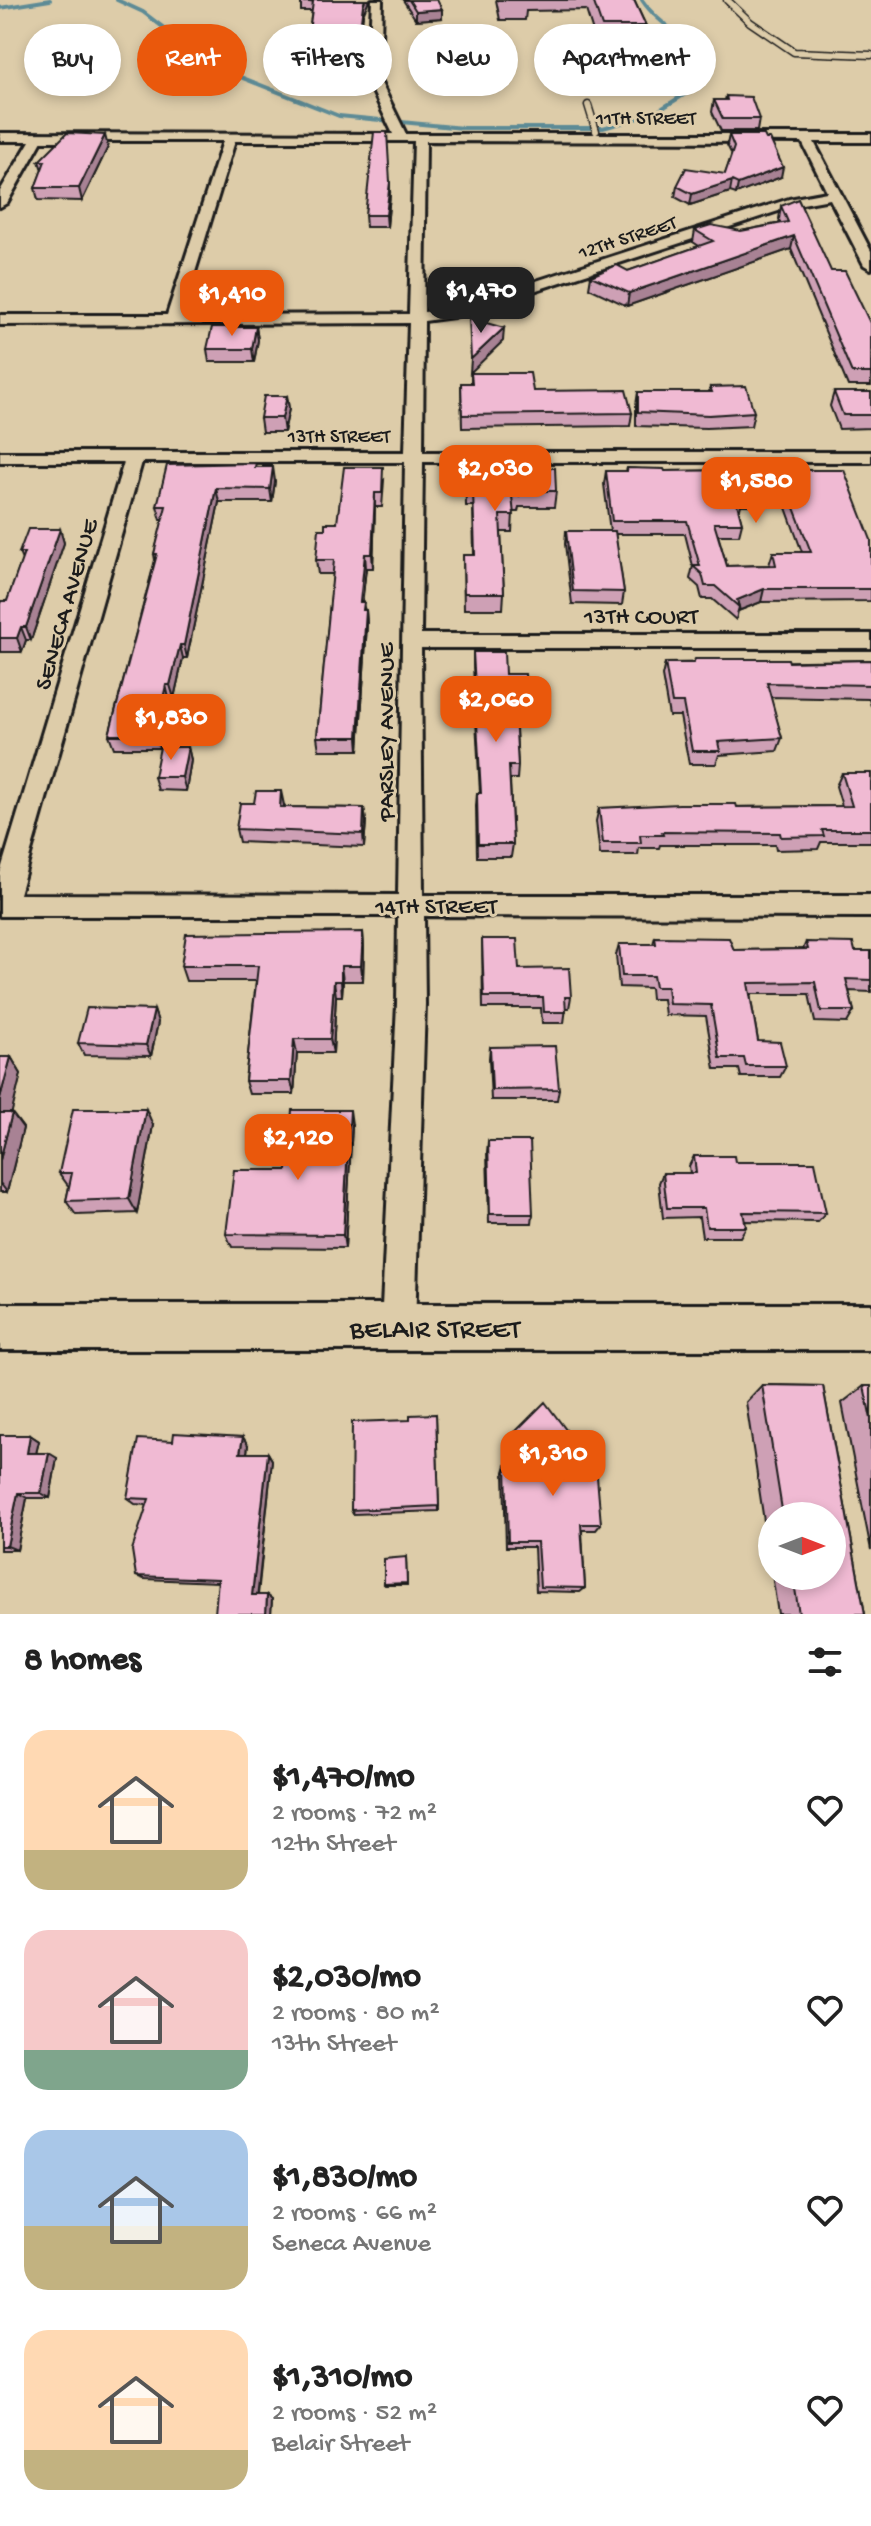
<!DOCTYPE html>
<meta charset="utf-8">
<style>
body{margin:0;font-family:"Gochi Hand",sans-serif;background:#f2f2f2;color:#222;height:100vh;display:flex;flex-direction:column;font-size:30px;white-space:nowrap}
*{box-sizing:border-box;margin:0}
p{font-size:26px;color:#767676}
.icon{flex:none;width:44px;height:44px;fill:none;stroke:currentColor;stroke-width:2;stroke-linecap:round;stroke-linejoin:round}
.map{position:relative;height:1614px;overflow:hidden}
.panel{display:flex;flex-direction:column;background:#fff;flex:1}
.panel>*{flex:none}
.guide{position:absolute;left:24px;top:24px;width:824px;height:72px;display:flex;gap:16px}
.needle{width:52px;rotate:90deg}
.fabs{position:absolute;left:758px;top:1502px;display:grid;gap:16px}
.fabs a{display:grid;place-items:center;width:88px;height:88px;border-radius:50%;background:#fff;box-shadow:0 4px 12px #0003;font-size:40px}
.price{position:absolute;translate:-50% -68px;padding:0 18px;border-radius:16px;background:#ea580c;color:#fff;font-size:26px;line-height:52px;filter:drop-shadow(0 2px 4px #0008)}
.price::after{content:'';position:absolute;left:50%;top:48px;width:24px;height:18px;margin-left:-12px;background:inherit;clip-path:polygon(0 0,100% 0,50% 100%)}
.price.current{background:#222;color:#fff}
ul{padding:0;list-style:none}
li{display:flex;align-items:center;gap:24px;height:200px;padding:0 24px}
li span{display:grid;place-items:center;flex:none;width:224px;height:160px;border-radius:24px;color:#555}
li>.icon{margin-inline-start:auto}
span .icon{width:96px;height:96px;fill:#fffc;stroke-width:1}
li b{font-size:34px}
h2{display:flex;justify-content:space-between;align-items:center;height:96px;padding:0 24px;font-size:34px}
.pill{padding:0 28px;border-radius:36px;background:#fff;box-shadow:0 4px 12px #0003;font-size:28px;line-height:72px}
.pill.current{background:#ea580c;color:#fff}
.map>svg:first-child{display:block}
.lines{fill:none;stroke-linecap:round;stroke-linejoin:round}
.stream{stroke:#5d8b96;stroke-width:4}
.lane-casing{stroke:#1c1c1c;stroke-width:9}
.street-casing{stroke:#1c1c1c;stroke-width:6}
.secondary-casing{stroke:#1c1c1c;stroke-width:6}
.lane{stroke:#ddcca9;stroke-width:6}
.street{fill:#ddcca9;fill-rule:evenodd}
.secondary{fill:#ddcca9;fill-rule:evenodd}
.wall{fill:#cea0b5;stroke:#1c1c1c;stroke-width:2;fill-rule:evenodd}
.shaded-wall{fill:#a88294;stroke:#1c1c1c;stroke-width:2}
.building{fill:#f0bad3;stroke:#1c1c1c;stroke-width:2;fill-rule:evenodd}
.labels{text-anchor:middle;stroke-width:6;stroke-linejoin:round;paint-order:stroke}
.far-street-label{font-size:20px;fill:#1c1c1c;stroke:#ddcca9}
.street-label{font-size:24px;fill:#1c1c1c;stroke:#ddcca9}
.near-street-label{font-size:28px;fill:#1c1c1c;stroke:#ddcca9}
</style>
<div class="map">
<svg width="871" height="1614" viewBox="0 0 871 1614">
<rect width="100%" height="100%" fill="#ddcca9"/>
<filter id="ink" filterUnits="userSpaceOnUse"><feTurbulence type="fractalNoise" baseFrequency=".0125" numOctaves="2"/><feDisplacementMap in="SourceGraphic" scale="16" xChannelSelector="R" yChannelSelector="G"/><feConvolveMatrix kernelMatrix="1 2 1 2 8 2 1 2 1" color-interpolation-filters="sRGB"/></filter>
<g filter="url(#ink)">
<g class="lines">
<path class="stream" d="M117,0L143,12L215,67L339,116L463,128H603L653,114L690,91L712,71C696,40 661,29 642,0
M0,8L50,0"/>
<g class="lane-casing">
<path id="lane" d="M727,0L750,22L794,52L871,55
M588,105L596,131"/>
</g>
<g class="street-casing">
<path id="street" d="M372,0H382L380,81L406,134H871V142H814L871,251V269L864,265L830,199L797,205L454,317L424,321L423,452H871V462H423L421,634H871V648H421L423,895H871V917L424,916L425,1004L415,1327L410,1339L398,1344L386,1339L381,1327L397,1004L398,916H0V873L124,462H0V452H405L409,323L0,325V315H167L223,141H42L7,203L0,207V191L30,141H0V133L393,134L368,81ZM235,141H414L409,314L182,315ZM426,141L802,142L827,192L789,199L447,310L424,312ZM142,462H405L398,895L19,894Z"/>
</g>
<g class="secondary-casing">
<path id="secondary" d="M0,1304H871V1350H0Z"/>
</g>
<use href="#lane" class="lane"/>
<use href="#street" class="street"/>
<use href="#secondary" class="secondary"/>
</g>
<path class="wall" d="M301,0L363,14L355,76L327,78V68L330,48H309L308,39L312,11H301Z
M403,0H437L442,18L416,20Z
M496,0H634L646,26L643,51H599L586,10L526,11L525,20H500Z
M726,96L759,119L757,131H721L712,112L714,100H725Z
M729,135L781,177L736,194L730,192L690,205L675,197L677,186L725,174L732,155L727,145Z
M108,147L82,201L38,200L35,188L42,170L39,161Z
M390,194L387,227H366L365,215Z
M781,206L871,325V386H848L791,249L627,306L589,288L591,276L628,271L699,246L693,242L695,230L741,231L780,223L779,219Z
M256,327L258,340L254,362H209L207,349Z
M471,373L533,391L632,413L630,426L462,428L461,383H471Z
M710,387L754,412L751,426L706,428L636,426V405L638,392H709Z
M834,392H871V428L839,429L830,406Z
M287,396L289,409L284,432H262L260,418Z
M465,454L517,468L556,491L554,507H519L518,512H513L512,532H501L504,593L503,609H464L463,555H474L473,506H466Z
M767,465L796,470L871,540V601L761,602L738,611L736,620L712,599H702L699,587L690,579L693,566L685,534H615L624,592L622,605L572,604L565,544L566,531H610L604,484L606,471H626L627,468L665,471L748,470L766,469ZM741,505H785L802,552H773L769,565L727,566L718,535H739L742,523L738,509H740Z
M257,467L275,481L272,502H219L187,658H183L174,698H169L159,748H114L109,735L155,560L154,554L163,520H161L157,506Z
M384,480L382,507H375L373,568H366L362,602L365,610H366L367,624L359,750H319L317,737L333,574H318L316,560L325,529L337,523Z
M60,529L64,543L31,640H26L22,652H0V604L7,601L22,560L19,553Z
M473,652L505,674L527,697L526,710H515L518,766L517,779H510L513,844L511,857H477L476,806L477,793H480L473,666Z
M871,660V706L869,699L770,697L782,738L777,751L719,755L716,764H689L680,716H669L662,676L665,663Z
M188,747L191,760L186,791L158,790L154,777Z
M842,773H871V842H821L818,849L776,850L775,845H660L659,848H639L638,855H600L596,821L599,808L842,806L836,786Z
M254,803L284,805L283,807L364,808L366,821L364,847L239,842L236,829Z
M363,932L364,947L363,981H343L342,996H336L333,1053H297L294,1094H249L245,1081L256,981H186L181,966Z
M655,937L734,950L803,949L806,942L855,951H871V992L849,991L854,1011L847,1023L815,1022L809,994H750L758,1041L786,1066L780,1077H741L739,1069H715L706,1016L665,1015L663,999H651L650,988L619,987L616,955L619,944H653Z
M482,939L519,969L571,997L569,1008H566L564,1023H542L541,1008H483Z
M154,1010L158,1022L151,1056L84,1055L78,1043Z
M490,1047L559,1089L557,1100H491L489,1058Z
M0,1057H11L21,1074L11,1113L23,1128L7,1192H0Z
M153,1125L137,1213L76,1215L66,1201L69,1187L59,1173Z
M352,1125L345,1248L232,1247L226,1234L287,1170Z
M488,1141L533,1214L532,1223H489L487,1152Z
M694,1156L735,1162L826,1213L818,1222L745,1221L746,1227L740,1237H702L699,1217L663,1218L659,1183L663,1173H690L689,1166Z
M762,1385L823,1386L865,1614H778L746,1402ZM772,1516H832V1576H772Z
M864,1386H871V1550L842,1403Z
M436,1414L439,1511L353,1514L351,1510L410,1420Z
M0,1435H30L39,1441L36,1453L57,1458L50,1498H27L17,1550H0Z
M511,1436L573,1439L589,1453L601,1524L596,1530H582L585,1588L580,1592L536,1591L534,1547H506L504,1472L506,1465H525L509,1444Z
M248,1445L247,1453H268L272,1460L258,1595L272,1599L271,1614L218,1582L144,1579L136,1576L147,1505L135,1504L127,1498Z
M406,1557L407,1585H385L384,1584Z"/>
<path class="shaded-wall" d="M365,0H369L363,14L355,76V66L363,5Z
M442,9V18L416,20V11Z
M105,135L108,147L82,201L79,188Z
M783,167L781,177L736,194L738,184Z
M732,181L730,192L690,205L692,194Z
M390,182V194L387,227L386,215Z
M794,236L791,249L627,306L629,293Z
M256,327L258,340L254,362L252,349Z
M504,328L503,341L470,373L471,359Z
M287,396L289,409L284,432L282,418Z
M273,467L275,481L272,502L270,489Z
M216,488L219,502L187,658L184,645Z
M375,493V507L373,568L372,554Z
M60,529L64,543L31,640L26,627Z
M365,554L366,568L361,615L360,602Z
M764,589L761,602L738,611L739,607L737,600Z
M366,610L367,624L359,750L358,737Z
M21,627L26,640L22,652L17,638Z
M180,645L183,658L174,698L170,685Z
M166,685L169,698L159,748L155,735Z
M188,747L191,760L186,791L182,777Z
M281,791L284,805L282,820L280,807Z
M364,808L366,821L364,847L363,834Z
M363,932L364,947L363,981L361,966Z
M341,966L343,981L342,996L341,981Z
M334,981L336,996L333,1053L330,1039Z
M154,1010L158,1022L151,1056L146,1045Z
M294,1039L297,1053L294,1094L291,1081Z
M11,1057L21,1074L8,1128L0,1118V1098Z
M146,1109L153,1125L137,1213L129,1199Z
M350,1110L352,1125L345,1248L343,1235Z
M12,1113L23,1128L7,1192L0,1183V1160Z
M30,1435L39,1441L35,1458L27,1453Z
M243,1437L248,1445L246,1460L240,1453Z
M49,1453L57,1458L50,1498L41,1493Z
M268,1453L272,1460L257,1599L252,1595Z
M18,1493L27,1498L17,1550L7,1546Z
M267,1595L272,1599L271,1614H266Z"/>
<path class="building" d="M301,0H365L363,5L355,66L327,68L332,38L308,39L313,2H300Z
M409,0H437L442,9L416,11Z
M593,0H634L646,26H602Z
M726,96L751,97L759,119H723L714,100H727Z
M374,132H387L390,182L386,215H365Z
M67,133L105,135L79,188H35L45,161H39Z
M729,135H764L766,139H770L783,167L738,184L732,181L692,194L677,186L686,168L725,174L734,147Z
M798,199L831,271H845L871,325V373H852L794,236L629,293L591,276L617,265L628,271L713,241L695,230L711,225L741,231L788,222L781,206Z
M469,318L504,328L471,359Z
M212,327H256L252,349H207Z
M471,373H530L533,391L626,390L632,413L462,415L461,383H472Z
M746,386L754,412L709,415L638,412V392H712L710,387Z
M834,392H871V415H843Z
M264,396H287L282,418H260Z
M465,454H516L517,468H555L556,491H519V496H512L514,515H500L504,593H464L463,555H475L473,490H466Z
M256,463L255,467H273L270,489L216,488L184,645H180L170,685H166L155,735H109L157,554H154L166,506H157L167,465Z
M767,465H794L796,470H844L871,540V589H764L737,600L739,607L715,586H705L702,574L693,566H700L687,521H612L606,471H627V468L664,469L665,471L748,470L768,469ZM742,492H788L811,552H773L776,565L727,566L714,523H742L735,496H743Z
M344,467H383L382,493H375L372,554H365L360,602H364L363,610H366L358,737H317L334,560H316L319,529H325V523H337Z
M28,529H60L26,627H21L17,638H0V604L1,601H7L24,553H19Z
M566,531H615L624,592L573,591Z
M473,652H504L505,674H525L527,697H514L518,766H509L513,844H478L477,793H481Z
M695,659H788L789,662L871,660V685L767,683L782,738L718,742L720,751H692L683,703H672L665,663H693Z
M160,747H188L182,777H154Z
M842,773H871V830H822L824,836L781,837L780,833L662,832L663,835H640L641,843H603L599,808L679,804H736L737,807L852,806Z
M256,791H281L280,807L364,808L363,834L236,829L240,803H254Z
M363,932L361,966H341V981H334L330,1039H294L291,1081H245L258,966H181L186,934Z
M655,937L729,938L734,950L808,949L806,942L853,943L855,951H871V980L846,979L854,1011H821L815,982L748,983L758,1041L780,1042L786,1066H746L744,1058H720L711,1005L669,1004L667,987H655L653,976H622L619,944H656Z
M482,939H517L519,969L569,968L571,997H565L566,1012H544L543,997H484Z
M87,1008L154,1010L146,1045L78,1043Z
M555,1046L559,1089L492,1090L490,1047Z
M0,1057H11L0,1098Z
M73,1109H146L129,1199L66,1201L72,1173H59Z
M292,1110H350L343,1235L226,1234L234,1170H287Z
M0,1113H12L0,1160Z
M488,1141H530L533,1214H490Z
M694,1156H734L735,1162H815L826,1213L743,1212L746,1227H707L704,1208H667L663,1173H696Z
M762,1385L823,1386L865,1614H799L793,1576H832V1516H783Z
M864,1386H871V1419Z
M545,1402L573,1439H588L589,1453H595L601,1524H581L585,1588L540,1587L537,1542H508L506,1465H534L511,1436Z
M436,1414L439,1506L351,1510L352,1422L410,1420V1415Z
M174,1433L243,1437L240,1453H268L252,1595H267L266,1614H215L218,1579L136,1576L132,1550L149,1499L127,1498L138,1439L173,1441Z
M0,1435H30L27,1453H49L41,1493H18L7,1546H0Z
M406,1557L407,1583L384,1584V1559Z"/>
</g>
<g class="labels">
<g class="far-street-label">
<text x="646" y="124">11TH STREET</text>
<text transform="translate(627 236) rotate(-18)" y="7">12TH STREET</text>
<text x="339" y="442">13TH STREET</text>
</g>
<g class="street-label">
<text transform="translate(65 604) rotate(-74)" y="8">SENECA AVENUE</text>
<text x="641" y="623">13TH COURT</text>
<text transform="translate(385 732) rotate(-90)" y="8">PARSLEY AVENUE</text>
<text x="436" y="913">14TH STREET</text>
</g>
<g class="near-street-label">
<text x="435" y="1337">BELAIR STREET</text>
</g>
</g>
</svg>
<div class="fabs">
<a><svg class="needle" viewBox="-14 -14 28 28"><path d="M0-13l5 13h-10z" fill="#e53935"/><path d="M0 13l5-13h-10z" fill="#767676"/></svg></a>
</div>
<b class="price current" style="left:481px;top:335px">$1,470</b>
<b class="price" style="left:232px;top:338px">$1,410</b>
<b class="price" style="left:495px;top:513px">$2,030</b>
<b class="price" style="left:756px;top:525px">$1,580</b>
<b class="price" style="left:496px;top:744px">$2,060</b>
<b class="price" style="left:171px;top:762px">$1,830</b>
<b class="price" style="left:298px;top:1182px">$2,120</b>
<b class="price" style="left:553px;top:1498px">$1,310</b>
<div class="guide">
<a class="pill">Buy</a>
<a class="pill current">Rent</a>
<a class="pill">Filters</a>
<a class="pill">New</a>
<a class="pill">Apartment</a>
</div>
</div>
<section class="panel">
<h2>8 homes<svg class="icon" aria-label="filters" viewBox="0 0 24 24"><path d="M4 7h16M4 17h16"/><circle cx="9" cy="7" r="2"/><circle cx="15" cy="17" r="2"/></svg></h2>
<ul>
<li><span style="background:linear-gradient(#ffd9b3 75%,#c2b280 0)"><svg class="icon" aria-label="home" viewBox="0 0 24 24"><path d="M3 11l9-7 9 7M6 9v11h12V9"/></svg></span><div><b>$1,470/mo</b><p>2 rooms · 72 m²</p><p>12th Street</p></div><svg class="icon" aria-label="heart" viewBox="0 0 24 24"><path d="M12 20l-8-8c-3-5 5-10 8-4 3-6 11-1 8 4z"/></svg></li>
<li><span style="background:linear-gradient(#f6c9c9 75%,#7fa58c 0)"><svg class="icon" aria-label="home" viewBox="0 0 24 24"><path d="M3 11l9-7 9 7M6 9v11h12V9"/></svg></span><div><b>$2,030/mo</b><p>2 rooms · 80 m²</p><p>13th Street</p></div><svg class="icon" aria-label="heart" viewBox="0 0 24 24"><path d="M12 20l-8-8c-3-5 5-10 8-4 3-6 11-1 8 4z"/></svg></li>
<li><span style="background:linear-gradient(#a9c7e8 60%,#c2b280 0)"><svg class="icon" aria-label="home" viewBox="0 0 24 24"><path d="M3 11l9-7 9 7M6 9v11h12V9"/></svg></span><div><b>$1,830/mo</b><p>2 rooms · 66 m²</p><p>Seneca Avenue</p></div><svg class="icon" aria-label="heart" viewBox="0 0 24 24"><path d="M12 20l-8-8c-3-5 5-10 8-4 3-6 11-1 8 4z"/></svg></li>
<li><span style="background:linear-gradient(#ffd9b3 75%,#c2b280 0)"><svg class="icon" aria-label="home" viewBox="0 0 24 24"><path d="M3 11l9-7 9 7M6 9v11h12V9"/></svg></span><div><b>$1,310/mo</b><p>2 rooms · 52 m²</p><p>Belair Street</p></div><svg class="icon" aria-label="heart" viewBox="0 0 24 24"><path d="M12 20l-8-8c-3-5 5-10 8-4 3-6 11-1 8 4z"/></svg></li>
</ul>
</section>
